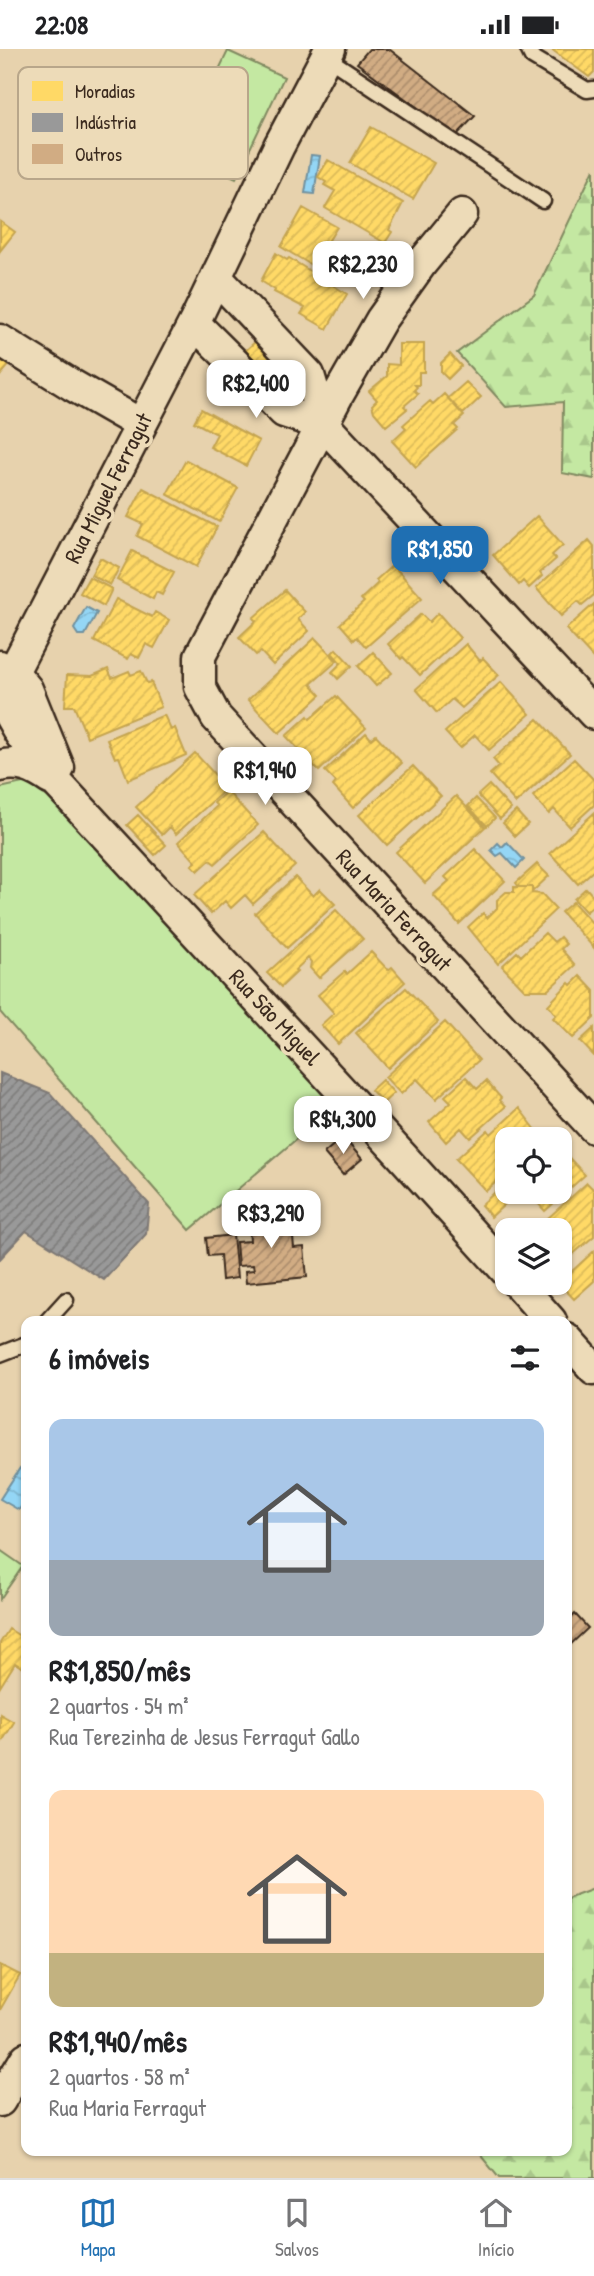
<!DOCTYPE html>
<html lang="pt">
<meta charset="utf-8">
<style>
body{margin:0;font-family:"Patrick Hand",sans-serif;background:#f2f2f2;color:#202124;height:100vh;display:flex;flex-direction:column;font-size:26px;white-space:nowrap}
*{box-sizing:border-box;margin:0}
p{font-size:23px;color:#757577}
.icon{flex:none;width:38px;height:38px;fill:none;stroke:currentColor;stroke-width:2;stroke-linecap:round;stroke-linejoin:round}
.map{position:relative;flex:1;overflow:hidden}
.drawer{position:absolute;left:21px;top:1267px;width:551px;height:840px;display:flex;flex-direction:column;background:#fff;border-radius:14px;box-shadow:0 2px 5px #0004}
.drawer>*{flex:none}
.tools{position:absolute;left:495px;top:1078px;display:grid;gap:14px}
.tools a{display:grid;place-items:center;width:77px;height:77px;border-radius:14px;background:#fff;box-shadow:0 2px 5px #0004;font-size:35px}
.price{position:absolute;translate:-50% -60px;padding:0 16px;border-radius:14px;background:#fff;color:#222;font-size:23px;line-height:46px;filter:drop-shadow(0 2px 4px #0008)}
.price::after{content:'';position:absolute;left:50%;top:42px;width:21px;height:16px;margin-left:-10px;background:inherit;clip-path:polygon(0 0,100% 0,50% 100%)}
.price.current{background:#1f6fb2;color:#fff}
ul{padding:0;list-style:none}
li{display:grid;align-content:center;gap:14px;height:371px;padding:0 28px}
li span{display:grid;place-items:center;height:217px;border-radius:14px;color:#555}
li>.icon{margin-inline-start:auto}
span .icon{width:126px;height:126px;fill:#fffc;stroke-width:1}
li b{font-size:30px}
h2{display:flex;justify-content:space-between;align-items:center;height:84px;padding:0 28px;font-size:30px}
.status{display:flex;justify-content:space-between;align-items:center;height:49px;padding:0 35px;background:#fff;direction:ltr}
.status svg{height:19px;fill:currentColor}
.dock{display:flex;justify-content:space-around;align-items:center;height:98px;border-top:2px solid #e0e0e0;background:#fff;font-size:19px;color:#757577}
.dock a{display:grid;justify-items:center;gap:4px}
.dock .current{color:#1f6fb2}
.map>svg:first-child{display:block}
.green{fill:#c4e8a2;stroke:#808960;stroke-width:2}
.forest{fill:url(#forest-firs);stroke:#808960;stroke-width:2}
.water{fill:url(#water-waves);stroke:#70919f;stroke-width:2}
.homes{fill:url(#homes-hatch);stroke:#c4a450;stroke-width:2}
.industry{fill:url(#industry-hatch);stroke:#7d7874;stroke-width:2}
.building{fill:url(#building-hatch);stroke:#3b2a1e;stroke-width:2}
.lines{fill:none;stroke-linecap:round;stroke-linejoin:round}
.service-casing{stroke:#3b2a1e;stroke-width:19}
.minor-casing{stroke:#3b2a1e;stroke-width:35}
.service{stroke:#eddbb8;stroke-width:14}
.minor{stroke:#eddbb8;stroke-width:30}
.labels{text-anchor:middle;stroke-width:7;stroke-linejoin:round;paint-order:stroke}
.street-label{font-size:23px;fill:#3b2a1e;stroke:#eddbb8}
.key{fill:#eddbb8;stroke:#b8a68a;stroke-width:2}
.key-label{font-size:19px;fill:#3b2a1e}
</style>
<div class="status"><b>22:08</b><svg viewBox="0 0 49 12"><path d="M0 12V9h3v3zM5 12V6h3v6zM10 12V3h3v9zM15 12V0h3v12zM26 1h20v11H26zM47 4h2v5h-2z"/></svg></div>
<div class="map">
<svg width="594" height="2129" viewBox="0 0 594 2129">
<defs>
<pattern id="forest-firs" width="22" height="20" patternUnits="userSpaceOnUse" patternTransform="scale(1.75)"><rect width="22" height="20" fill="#c4e8a2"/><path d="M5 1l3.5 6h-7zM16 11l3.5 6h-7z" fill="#a9c78b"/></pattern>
<pattern id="water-waves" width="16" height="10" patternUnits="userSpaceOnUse" patternTransform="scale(1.75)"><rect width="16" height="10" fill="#94d6f5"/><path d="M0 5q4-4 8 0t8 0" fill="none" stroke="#80b8d2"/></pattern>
<pattern id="homes-hatch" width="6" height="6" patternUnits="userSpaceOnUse" patternTransform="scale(1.75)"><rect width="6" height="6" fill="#ffd966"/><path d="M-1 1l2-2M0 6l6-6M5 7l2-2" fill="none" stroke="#dbba58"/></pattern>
<pattern id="industry-hatch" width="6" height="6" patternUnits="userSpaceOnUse" patternTransform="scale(1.75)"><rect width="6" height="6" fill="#999"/><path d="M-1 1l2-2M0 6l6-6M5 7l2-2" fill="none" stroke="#7e7d7c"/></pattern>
<pattern id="building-hatch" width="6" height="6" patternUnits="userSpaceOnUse" patternTransform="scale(1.75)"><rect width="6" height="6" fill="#d1ac83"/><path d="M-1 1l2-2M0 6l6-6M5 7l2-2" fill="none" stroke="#ab8c6b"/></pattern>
</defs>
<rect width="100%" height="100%" fill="#e7d2ad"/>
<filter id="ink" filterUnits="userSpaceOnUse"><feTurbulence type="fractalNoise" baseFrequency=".0143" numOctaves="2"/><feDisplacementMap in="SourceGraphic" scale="14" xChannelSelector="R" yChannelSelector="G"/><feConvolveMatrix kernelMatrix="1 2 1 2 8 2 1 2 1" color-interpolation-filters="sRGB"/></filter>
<g filter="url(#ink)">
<path class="green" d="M228,2L284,28L236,129L179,103Z
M27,733L53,752L341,1052L190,1181L0,963V739Z
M0,1501L23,1517L0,1550Z"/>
<path class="forest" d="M594,120V430L562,424L563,353L506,358L457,304L534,246Z
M594,1839V2129H499L477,2102H567V1849Z"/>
<path class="water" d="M311,106L320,107L314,145L305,144Z
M86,558L97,564L85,586H78L74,580Z
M507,793L524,811L516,819L502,804L497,807L491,801L498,794L502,798Z
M20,1419L26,1423V1450L19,1461L0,1450Z"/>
<path class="homes" d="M551,0H594V23L589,28Z
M371,78L434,114L413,150L350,114Z
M328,111L403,154L389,181L392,183L385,194L325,159L335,142L324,136L326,133L318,128Z
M303,159L337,178L326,196L336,202L323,223L281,198Z
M0,172L15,183L0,202Z
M276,204L287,211L289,209L347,245L327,280L301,265L305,259L274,243L275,241L261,232Z
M257,291L279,314L264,328L242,305Z
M399,295H424V323H419V336H415L417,338L414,341L418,345L404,357L407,360L386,377L374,363L372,356L377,351L369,342L387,327V315L399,316Z
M450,305L461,317L448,330L441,323V314Z
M0,306L11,314L0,327Z
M466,333L481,348L463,365L448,349Z
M444,345L464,367L454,376L458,380L416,418L392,392L406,379L403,376L430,352L433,355Z
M201,360L259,392L246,417L210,398L217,385L194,373Z
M186,411L238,439L219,473L167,445Z
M143,439L217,478L196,518L137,487L143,475L128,468Z
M537,467L563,496L552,506L556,510L540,524L542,527L529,539L523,532L519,536L493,506Z
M589,491L594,497V546L582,556L578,552L561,567L536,539Z
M132,502L174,523L162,546L156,543L153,550L117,531Z
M100,509L119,519L110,536L91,526Z
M393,516L422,549L366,598L357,588L354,591L340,575L364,553L361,550L378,534L376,531Z
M89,528L112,540L104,557L80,544Z
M285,541L305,563L298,570L309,582L273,616L261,603L256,606L239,588L256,572L253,569Z
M116,550L152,568L155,563L169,571L154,599L146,595L139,609L131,605L128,610L94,592Z
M594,555V608L593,609L566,580Z
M438,564L460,589L420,626L403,608L401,610L388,595L421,565L429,573Z
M315,589L337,612L311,635L321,646L279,684L248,651Z
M466,595L480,612L483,609L499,626L462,659L452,650L437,664L416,640Z
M336,600L352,617L338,630L332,623L341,614L332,604Z
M373,603L392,624L376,637L358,617Z
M108,620L112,629L129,622L131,626L141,622L147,634L151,633L161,658L87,688L74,657H65L67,626L92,627Z
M501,633L530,665L489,701L475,686L460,699L445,683Z
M336,647L366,679L319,722L286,687L308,667L310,670Z
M164,666L171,681L175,679L186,706L128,731L119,708L115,709L107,690Z
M538,670L570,705L516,754L490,725L499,717L493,710Z
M366,684L371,690L376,686L402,714L353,759L333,737L336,733L325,722Z
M195,704L227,739L176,785L170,778L162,786L136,758Z
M574,710L594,731V756L570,778L554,760L549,765L533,747Z
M413,717L441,747L387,796L359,766Z
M489,736L511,760L500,770L478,746Z
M227,742L258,776L215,815L210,811L198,822L192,816L196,813L178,793L217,757L214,754Z
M456,747L485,778L425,834L396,803Z
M476,749L495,769L487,777L468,757Z
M516,762L528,775L515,787L503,774Z
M594,764V821L578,835L550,804Z
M138,766L166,796L155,806L127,776Z
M264,783L295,817L253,855L245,846L231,859L225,852L211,865L194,846Z
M475,800L505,832L459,875L433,846L449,832L445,828Z
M537,815L549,827L532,843V838H519L516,834Z
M295,828L313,847L320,840L335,855L287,899L255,864Z
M514,838H532V844L542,845L556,860L498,915L468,878L483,864L487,869L497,859V851L506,843H514Z
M586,839L594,848V856L586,863L574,850Z
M573,853L594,876V899L561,863Z
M336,861L363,890L319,929L310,919L311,913L308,909L295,921L297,923L281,938L267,924Z
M545,884L554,893L560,888L566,895L561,900L575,916L548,941H525L502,917L517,903L521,907Z
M371,903L388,921L392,918L405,933L338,995L321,976L334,964L318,946L345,922L347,925Z
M580,927L594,942V969L573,989L553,969L556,966L548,956L569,934L571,936Z
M406,939L438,973L388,1019L356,984Z
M445,973L479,1011L436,1050L417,1030L401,1045L385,1028Z
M594,979V1007L580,992Z
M466,1028L477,1040L486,1032L501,1049L499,1051L505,1058L470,1089L461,1079L446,1093L429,1073L451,1053L445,1047Z
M382,1031L394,1044L383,1054L371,1041Z
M519,1059L543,1090H508V1122L486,1142L456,1110L488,1081L491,1085Z
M560,1099L585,1126L545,1162L528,1143H560Z
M506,1133L508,1143L516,1145L491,1168L481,1156Z
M587,1134L594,1141V1187L572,1206L564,1197L560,1200V1181H539L537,1179Z
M594,1202V1232L574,1250L559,1234Z
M9,1580L26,1591V1621L15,1614L0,1638V1594Z
M0,1665L14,1673L0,1696Z
M0,1916L20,1926L0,1961Z"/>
<path class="industry" d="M0,1024L50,1044L149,1155L146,1185L104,1231L26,1182L0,1210Z"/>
<path class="building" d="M369,0H389L475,67L456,87L357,14Z
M343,1088L362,1110L343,1126L324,1104Z
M285,1162L286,1178L292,1177L294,1199L304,1198L307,1228L246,1234L245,1222L254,1221L253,1216L238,1217L236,1193L250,1192L248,1166Z
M233,1186L237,1229L222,1231L220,1206L208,1207L206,1189Z
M575,1565L588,1579L568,1598L567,1573Z"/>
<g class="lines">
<g class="service-casing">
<path id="service" d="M528,0L532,8L587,41L594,40
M326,8L543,152
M47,1272L66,1251
M0,1305L26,1295"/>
</g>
<g class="minor-casing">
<path id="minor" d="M462,165L421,215L381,271L338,346L200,607V638L216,668L594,1079
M216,228L309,326L324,376L594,665
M194,274L284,363L324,376
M0,291L72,336L140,375
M0,617L13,623L27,640L59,719
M1,651L20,685L46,722L402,1107L508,1224
M0,654L13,623L194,274L279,97L330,0
M0,717C19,712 34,719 50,730
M517,1234L551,1272
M567,1290L594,1320
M0,2052L26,2009"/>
</g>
<use href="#service" class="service"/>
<use href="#minor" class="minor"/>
</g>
</g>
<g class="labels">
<g class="street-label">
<text transform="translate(108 439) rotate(-63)" y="8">Rua Miguel Ferragut</text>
<text transform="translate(394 861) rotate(47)" y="8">Rua Maria Ferragut</text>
<text transform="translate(275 968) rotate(47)" y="8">Rua São Miguel</text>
</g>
</g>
<rect x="18" y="18" width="230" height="112" rx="10" class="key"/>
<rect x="32" y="32" width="31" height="20" fill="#ffd966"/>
<rect x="32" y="64" width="31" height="19" fill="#999"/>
<rect x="32" y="95" width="31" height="20" fill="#d1ac83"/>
<g class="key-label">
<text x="75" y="49">Moradias</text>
<text x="75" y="80">Indústria</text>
<text x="75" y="112">Outros</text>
</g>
</svg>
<div class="tools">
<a><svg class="icon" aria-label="locate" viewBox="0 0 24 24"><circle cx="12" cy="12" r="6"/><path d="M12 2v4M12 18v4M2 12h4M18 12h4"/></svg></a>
<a><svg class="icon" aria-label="layers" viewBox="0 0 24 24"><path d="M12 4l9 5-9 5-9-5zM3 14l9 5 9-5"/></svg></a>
</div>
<b class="price" style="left:363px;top:252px">R$2,230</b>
<b class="price" style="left:256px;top:371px">R$2,400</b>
<b class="price current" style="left:440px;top:537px">R$1,850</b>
<b class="price" style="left:265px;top:758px">R$1,940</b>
<b class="price" style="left:343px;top:1107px">R$4,300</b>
<b class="price" style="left:271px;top:1201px">R$3,290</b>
<section class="drawer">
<h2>6 imóveis<svg class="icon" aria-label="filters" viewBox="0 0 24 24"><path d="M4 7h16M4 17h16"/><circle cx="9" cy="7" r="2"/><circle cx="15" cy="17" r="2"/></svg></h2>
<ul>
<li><span style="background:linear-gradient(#a9c7e8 65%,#9aa5b1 0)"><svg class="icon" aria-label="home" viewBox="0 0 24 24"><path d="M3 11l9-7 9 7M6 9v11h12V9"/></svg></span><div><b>R$1,850/mês</b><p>2 quartos · 54 m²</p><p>Rua Terezinha de Jesus Ferragut Gallo</p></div></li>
<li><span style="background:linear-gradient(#ffd9b3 75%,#c2b280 0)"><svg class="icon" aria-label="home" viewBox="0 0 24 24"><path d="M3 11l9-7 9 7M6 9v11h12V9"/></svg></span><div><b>R$1,940/mês</b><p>2 quartos · 58 m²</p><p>Rua Maria Ferragut</p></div></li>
</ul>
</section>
</div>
<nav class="dock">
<a class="current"><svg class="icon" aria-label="map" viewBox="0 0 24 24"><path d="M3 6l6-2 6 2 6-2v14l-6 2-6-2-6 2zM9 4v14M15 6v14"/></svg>Mapa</a>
<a><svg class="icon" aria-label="saved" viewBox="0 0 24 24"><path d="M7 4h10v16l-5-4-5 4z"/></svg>Salvos</a>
<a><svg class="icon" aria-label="home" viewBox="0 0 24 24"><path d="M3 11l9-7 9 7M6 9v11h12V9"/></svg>Início</a>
</nav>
